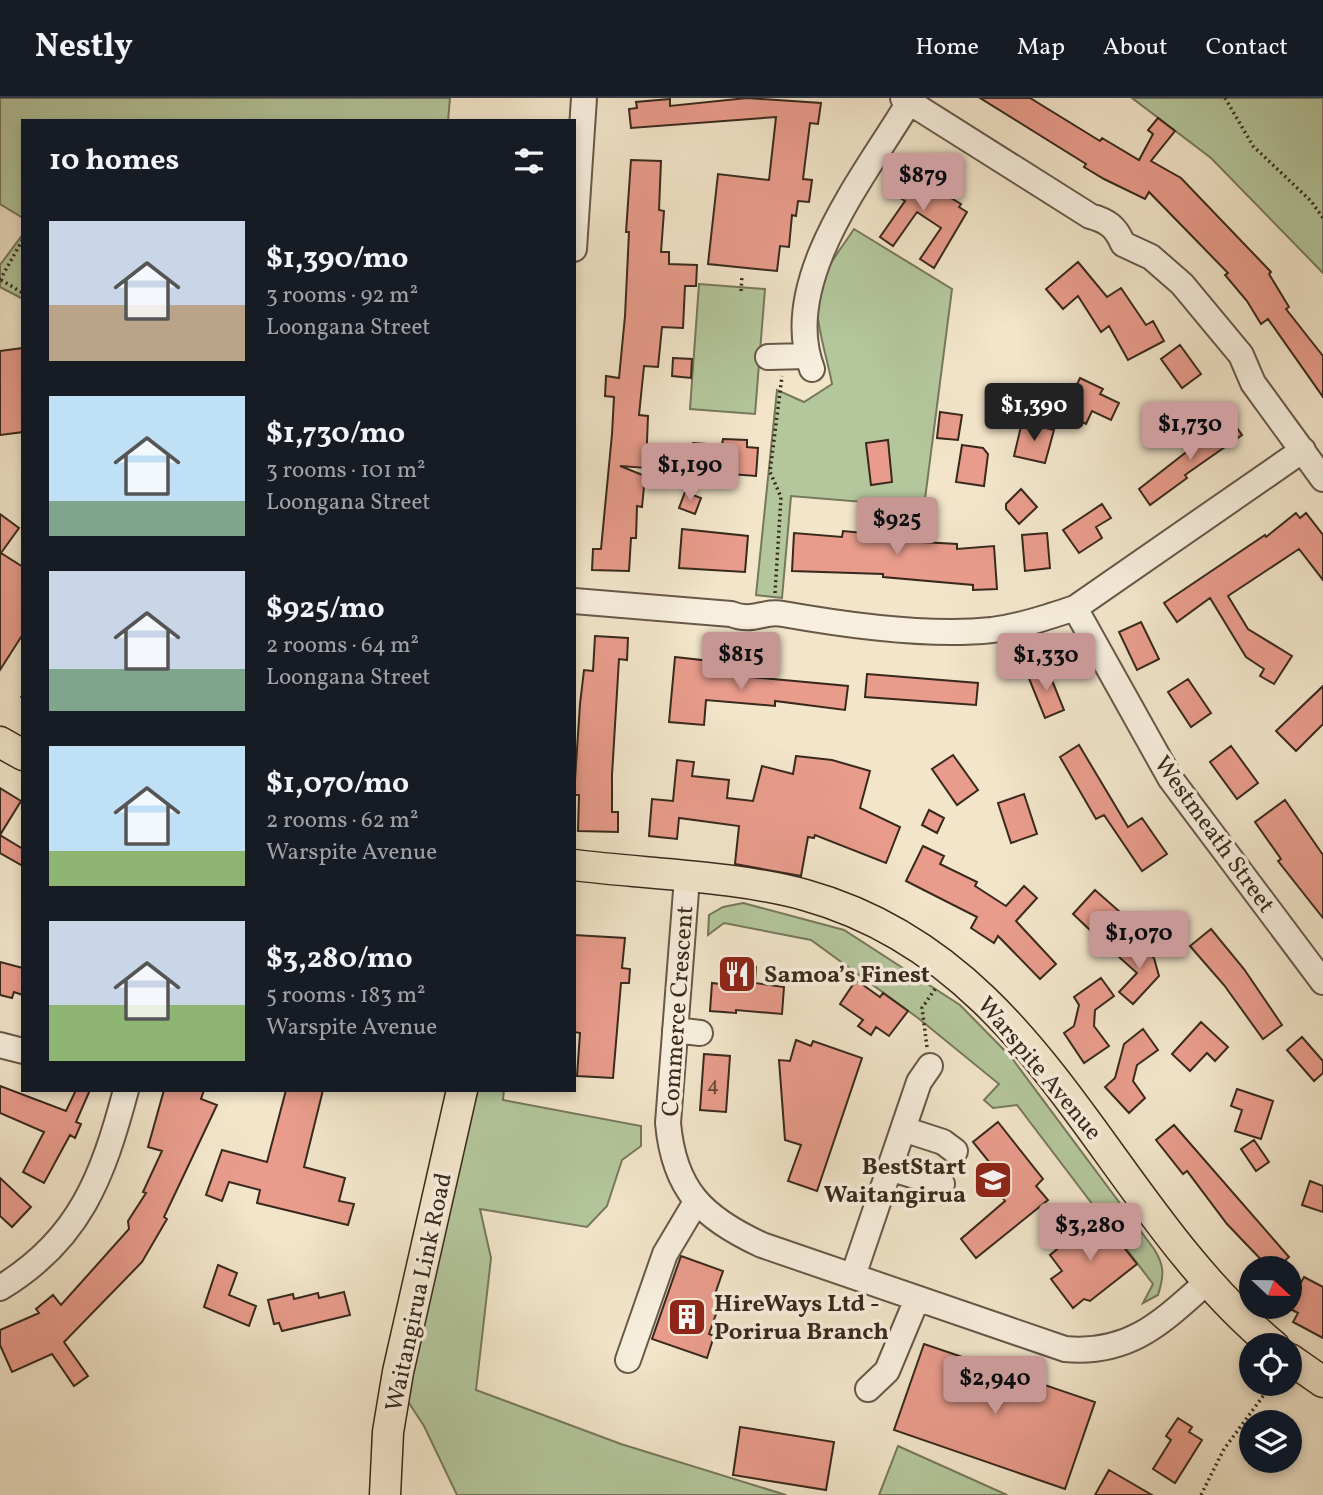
<!DOCTYPE html>
<meta charset="utf-8">
<style>
body{margin:0;font-family:Vollkorn,serif;background:#242831;color:#f1f3f6;height:100vh;display:flex;flex-direction:column;font-size:26px;white-space:nowrap}
*{box-sizing:border-box;margin:0}
p{font-size:23px;color:#9ea1a6}
.icon{flex:none;width:38px;height:38px;fill:none;stroke:currentColor;stroke-width:2;stroke-linecap:round;stroke-linejoin:round}
.map{position:relative;flex:1;overflow:hidden}
.panel{position:absolute;left:21px;top:21px;width:555px;height:973px;display:flex;flex-direction:column;background:#171b24;border-radius:0px;box-shadow:0 4px 10px #0003}
.panel>*{flex:none}
.needle{width:46px;rotate:112deg}
.tools{position:absolute;left:1239px;top:1158px;display:grid;gap:14px}
.tools a{display:grid;place-items:center;width:63px;height:63px;border-radius:50%;background:#171b24;box-shadow:0 4px 10px #0003;font-size:35px}
.price{position:absolute;translate:-50% -60px;padding:0 16px;border-radius:7px;background:#c59692;color:#111;font-size:23px;line-height:46px;filter:drop-shadow(0 2px 4px #0008)}
.price::after{content:'';position:absolute;left:50%;top:42px;width:21px;height:16px;margin-left:-10px;background:inherit;clip-path:polygon(0 0,100% 0,50% 100%)}
.price.active{background:#222;color:#fff}
ul{padding:0;list-style:none}
li{display:flex;align-items:center;gap:21px;height:175px;padding:0 28px}
li span{display:grid;place-items:center;flex:none;width:196px;height:140px;border-radius:0px;color:#555}
li>.icon{margin-inline-start:auto}
span .icon{width:84px;height:84px;fill:#fffc;stroke-width:1}
li b{font-size:30px}
h2{display:flex;justify-content:space-between;align-items:center;height:84px;padding:0 28px;font-size:30px}
header{display:flex;align-items:center;gap:42px;box-sizing:border-box;height:98px;padding:0 35px;background:#171b24;border-bottom:2px solid #363941}
header strong{font-size:33px}
nav{display:flex;gap:38px;margin-inline-start:auto;font-size:24px}
.map>svg:first-child{display:block}
.green{fill:#b4c69c;stroke:#76785c;stroke-width:2}
.building{fill:#e99c8c;stroke:#39291c;stroke-width:2}
.lines{fill:none;stroke-linecap:round;stroke-linejoin:round}
.minor-casing{stroke:#675848;stroke-width:28}
.major-casing{stroke:#39291c;stroke-width:33}
.path{stroke:#39291c;stroke-width:3.5;stroke-dasharray:2 3.5;stroke-linecap:butt}
.minor{stroke:#f7eedd;stroke-width:24}
.major{stroke:#f2e5ca;stroke-width:30}
.labels{text-anchor:middle;stroke-width:7;stroke-linejoin:round;paint-order:stroke}
.number-label{font-size:21px;fill:#654638}
.street-label{font-size:24px;fill:#39291c;stroke:#f7eedd}
.poi-label{font-size:24px;font-weight:bold;fill:#39291c;stroke:#f7eedd;text-anchor:start}
</style>
<header>
<strong>Nestly</strong>
<nav><a>Home</a><a>Map</a><a>About</a><a>Contact</a></nav>
</header>
<div class="map">
<svg width="1323" height="1397" viewBox="0 0 1323 1397">
<rect width="100%" height="100%" fill="#f2e5ca"/>
<filter id="stains"><feTurbulence type="fractalNoise" baseFrequency=".00286" numOctaves="4"/><feColorMatrix values="0 0 0 0 .2 0 0 0 0 .09 0 0 0 0 .02 0 0 0 .5 -.17"/></filter>
<radialGradient id="worn" r=".72"><stop offset=".6" stop-color="#630" stop-opacity="0"/><stop offset="1" stop-color="#630" stop-opacity=".3"/></radialGradient>
<path class="green" d="M0,0H450L448,23H23V120L0,106Z
M1132,0H1323V175L1211,60Z
M854,131L952,191L924,409L791,398L782,500L756,497L777,292L804,304L832,286C827,256 809,211 821,183C829,165 843,148 854,131Z
M23,136V201L0,189V167Z
M699,186L765,191L755,316L690,311Z
M743,805L844,832L960,907L1011,959L1154,1151C1165,1168 1164,1178 1158,1197L1143,1205L1153,1186L1017,1007L993,1010L984,1002L999,986L918,920L811,842L724,825L708,837L709,817L723,809Z
M473,992H504L503,1002L641,1028V1048L622,1062L607,1108L587,1129L480,1111L491,1160L476,1292L621,1346L786,1397H457L424,1328L407,1302Z
M898,1348L1007,1397H879Z"/>
<path class="building" d="M747,0L821,5L818,26L810,25L803,81L812,82L809,104L798,103L796,118L792,117L789,149L780,148L777,173L708,166L718,76L769,82L776,19L631,30L629,11L637,10L636,4L670,1V8Z
M980,0H1030L1100,43L1102,40L1139,62L1153,36L1148,32L1158,20L1175,33L1151,63L1181,80L1271,174L1269,176L1289,209L1286,211L1323,258V299L1268,221L1261,226L1247,203L1225,177L1228,175L1149,94L1145,101L1104,81L1084,69L1086,66Z
M631,62L661,63L659,112L664,113L661,154H669V166L697,167L696,188H685L683,230L662,229L658,269L644,268L639,317L648,318L646,370L620,368L645,378L642,409L637,408L636,440H631L629,473L592,472L593,451H601L612,336L614,299L605,298L606,278L619,280L625,218L629,134H626Z
M897,68L961,106L959,109L967,114L934,170L920,161L941,130L917,114L893,148L880,139L905,103L884,90Z
M1078,164L1107,199L1121,190L1146,227L1153,223L1164,243L1128,262L1109,228L1101,234L1078,198L1063,211L1046,191Z
M1180,247L1201,276L1182,290L1161,261Z
M23,250V334L0,337V253Z
M673,260L692,261L691,280L672,278Z
M1080,280L1103,291L1100,296L1119,305L1111,322L1092,313L1086,326L1063,315Z
M940,314L962,317L958,342L937,340Z
M1230,320L1242,337L1185,377L1187,380L1150,407L1139,391Z
M1022,324L1054,332L1045,365L1014,358Z
M723,341L747,342V349L758,350L756,378L690,373L693,345L722,347Z
M888,342L892,384L871,387L866,345Z
M962,347L983,350L988,356L984,388L956,384Z
M1021,391L1037,409L1019,426L1006,411V406Z
M685,394L701,400L695,416L679,410Z
M1102,406L1111,420L1096,429L1102,440L1079,455L1063,432Z
M910,409L925,411L922,444L957,446V451L994,448L997,491L973,492V487L883,479V476L792,473L794,435L842,439L843,433L907,439Z
M1296,415L1300,420L1306,415L1323,437V482L1299,451L1228,498L1248,531L1292,558L1274,586L1260,578L1264,571L1246,559L1210,500L1177,524L1164,505L1265,437L1266,439Z
M0,416L19,430L1,455L23,469V536L0,572Z
M682,431L748,438L745,474L679,470Z
M1047,435L1050,470L1025,473L1022,437Z
M1141,524L1159,561L1137,572L1119,534Z
M595,538L628,540L627,562L619,561L612,677V714H618V734L578,733L579,697H574L580,606L584,572L593,573Z
M675,559L710,563L709,575L848,588L845,612L775,603V608L706,602L704,627L669,624Z
M1047,570L1064,612L1045,620L1028,578Z
M867,576L978,585L976,607L865,599Z
M1188,581L1211,615L1191,629L1168,594Z
M1323,588V626L1296,653L1276,633Z
M1079,647L1128,729L1142,720L1167,756L1142,773L1104,717L1096,721L1060,659Z
M1231,648L1258,685L1237,701L1210,664Z
M953,657L978,692L957,707L932,671Z
M796,658L832,662L870,673L860,710L900,729L886,765L815,737L814,740L808,739L801,778L735,766L739,728L679,720L677,741L649,738L652,701L673,703L677,662L694,664L692,678L729,682L727,700L753,703L762,668L793,676Z
M0,690L21,703L0,737Z
M1024,696L1037,736L1011,745L998,705Z
M1285,702L1323,757V820L1278,763L1281,761L1255,724Z
M929,712L944,720L937,735L922,727Z
M0,737L23,751V768L0,755Z
M923,748L944,758L940,766L977,784L975,788L1006,808L1024,788L1037,800L1016,823L1056,866L1040,881L998,838L994,845L971,830L977,819L906,783Z
M1095,792L1120,814L1109,827L1102,821L1091,833L1073,816Z
M1211,831L1244,871L1282,927L1263,941L1224,887L1190,848Z
M574,837L625,840L622,870L630,871L629,885H621L613,980L577,978L580,935L574,934Z
M1134,842L1154,860L1159,878L1133,906L1119,894L1137,875L1119,859Z
M0,864L23,870V897L14,894L12,900L0,897Z
M729,866L756,869L755,885L784,889L782,916L736,912V915L710,913L712,885L727,887Z
M1101,880L1114,898L1095,912L1094,928L1109,948L1084,965L1064,935L1074,928L1079,907L1074,899Z
M856,882L880,899L883,895L908,913L889,938L876,929L871,937L858,928L863,922L840,906Z
M1201,924L1228,949L1215,963L1207,955L1190,973L1172,956Z
M1143,931L1158,952L1137,967L1133,983L1145,1000L1129,1015L1105,989L1115,980L1124,946Z
M1302,939L1323,963V975L1314,983L1287,952Z
M796,942L811,948L813,943L862,960L817,1093L788,1083L801,1047L785,1042L779,962L790,963Z
M704,956L730,958L726,1014L700,1012Z
M0,988L66,1013L76,992H90L76,1024L81,1026L75,1040L70,1037L44,1085L23,1074L44,1034L0,1015Z
M1237,991L1273,1003L1261,1041L1235,1033L1242,1012L1231,1008Z
M164,992H204L201,1001L217,1007L164,1119L167,1121L142,1164L64,1244L88,1278L74,1288L52,1256L12,1274L0,1247V1232L39,1215L36,1211L53,1197L61,1207L129,1131L128,1123L146,1095L143,1094L162,1053L148,1049Z
M286,992H323L304,1069L345,1080L339,1103L354,1106L348,1127L257,1105L260,1092L229,1084L222,1103L206,1097L222,1052L267,1064Z
M998,1024L1043,1081L1036,1088L1048,1102L976,1160L961,1141L1005,1103L985,1078L994,1070L973,1044Z
M1174,1027L1289,1159L1276,1171H1270L1227,1126L1187,1073L1183,1076L1156,1042Z
M1254,1042L1269,1064L1256,1073L1241,1051Z
M0,1080L31,1109L12,1129L0,1118Z
M1310,1083L1323,1088V1114L1302,1107Z
M1097,1119H1100L1137,1166L1090,1203L1084,1201L1073,1210L1051,1181L1062,1173L1050,1157Z
M681,1158L723,1173L714,1199L721,1202L709,1236L714,1238L707,1260L652,1241Z
M218,1167L237,1175L229,1197L256,1208L249,1228L204,1209Z
M1304,1179L1323,1189V1240L1293,1224L1298,1215L1287,1209Z
M344,1194L350,1217L282,1233L279,1225L274,1226L268,1202L293,1196L294,1201L318,1195L319,1200Z
M924,1246L1095,1304L1065,1391L894,1332Z
M1178,1320L1192,1329L1189,1334L1202,1342L1175,1385L1153,1371L1171,1342L1166,1338Z
M740,1329L834,1344L826,1392L733,1377Z
M1109,1372L1152,1397H1095Z"/>
<g class="lines">
<g class="minor-casing">
<path id="minor" d="M903,0L1090,118C1108,123 1116,129 1123,146L1151,159L1182,186L1241,257L1253,285L1323,381
M574,151L584,0
M768,259L807,258
M812,271C778,183 867,75 909,4
M574,503L731,516C754,525 763,512 783,516C845,527 929,539 992,532C1021,528 1048,519 1075,510L1303,352
M1075,510L1170,680L1323,884
M687,780L668,1025C674,1092 703,1120 762,1147L1065,1251C1130,1257 1162,1224 1208,1183
M675,932L700,935
M0,947L23,953
M903,1031L943,1044L955,1053
M889,1070L942,1086
M853,1178L919,984L930,968
M0,1190C80,1142 103,1078 126,992
M628,1262L665,1156L696,1104
M868,1291L887,1273L917,1201"/>
</g>
<g class="major-casing">
<path id="major" d="M0,644L23,657
M574,767C646,776 736,778 805,797C1042,863 1102,1105 1274,1248
M1290,1261L1323,1284
M385,1397L388,1334L398,1274L462,992"/>
</g>
<path class="path" d="M1225,0L1253,48L1311,103L1323,120
M0,182L23,141
M1,182L23,195
M741,193L742,178
M775,495L781,399L770,374L782,278
M21,600L23,598
M927,949L922,910L935,891
M1201,1397L1224,1351L1272,1286"/>
<use href="#minor" class="minor"/>
<use href="#major" class="major"/>
</g>
<defs>
<g id="restaurant-square" transform="scale(2.0125)"><rect x="-9" y="-9" width="18" height="18" rx="4" fill="#8f2418" stroke="#f7eedd"/><path d="M-5-6h1v4h1v-4h1v4h1v-4h1v5L-1.5 .5V6h-2V.5L-5-1ZM5-6V6H3V1.5H1.5Q1.5-4 5-6Z" fill="#fff"/></g>
<g id="school-square" transform="scale(2.0125)"><rect x="-9" y="-9" width="18" height="18" rx="4" fill="#8f2418" stroke="#f7eedd"/><path d="M0-5L7-2L0 1L-7-2ZM-4 1L0 2.5L4 1V4Q0 6-4 4Z" fill="#fff"/></g>
<g id="building-square" transform="scale(2.0125)"><rect x="-9" y="-9" width="18" height="18" rx="4" fill="#8f2418" stroke="#f7eedd"/><path d="M-4-6H4V6H1V3H-1V6H-4ZM-2.5-4.3h1.7v1.8h-1.7ZM.8-4.3h1.7v1.8H.8ZM-2.5-1h1.7V.8h-1.7ZM.8-1h1.7V.8H.8Z" fill="#fff"/></g>
</defs>
<g fill-rule="evenodd">
<use href="#restaurant-square" x="737" y="876"/>
<use href="#school-square" x="993" y="1082"/>
<use href="#building-square" x="687" y="1219"/>
</g>
<g class="labels">
<g class="number-label">
<text x="713" y="993">4</text>
</g>
<g class="street-label">
<text transform="translate(1215 736) rotate(54)" y="8">Westmeath Street</text>
<text transform="translate(677 913) rotate(-86)" y="8">Commerce Crescent</text>
<text transform="translate(1040 970) rotate(50)" y="8">Warspite Avenue</text>
<text transform="translate(418 1194) rotate(-78)" y="8">Waitangirua Link Road</text>
</g>
<g class="poi-label">
<text x="764" y="884">Samoa’s Finest</text>
<text x="966" y="1076" text-anchor="end">BestStart<tspan x="966" dy="28">Waitangirua</tspan></text>
<text x="714" y="1213">HireWays Ltd -<tspan x="714" dy="28">Porirua Branch</tspan></text>
</g>
</g>
<rect width="100%" height="100%" filter="url(#stains)"/>
<rect width="100%" height="100%" fill="url(#worn)"/>
</svg>
<div class="tools">
<a><svg class="needle" viewBox="-14 -14 28 28"><path d="M0-13l5 13h-10z" fill="#e53935"/><path d="M0 13l5-13h-10z" fill="#9ea1a6"/></svg></a>
<a><svg class="icon" aria-label="locate" viewBox="0 0 24 24"><circle cx="12" cy="12" r="6"/><path d="M12 2v4M12 18v4M2 12h4M18 12h4"/></svg></a>
<a><svg class="icon" aria-label="layers" viewBox="0 0 24 24"><path d="M12 4l9 5-9 5-9-5zM3 14l9 5 9-5"/></svg></a>
</div>
<b class="price" style="left:923px;top:115px">$879</b>
<b class="price active" style="left:1034px;top:345px">$1,390</b>
<b class="price" style="left:1190px;top:364px">$1,730</b>
<b class="price" style="left:690px;top:405px">$1,190</b>
<b class="price" style="left:897px;top:459px">$925</b>
<b class="price" style="left:741px;top:594px">$815</b>
<b class="price" style="left:1046px;top:595px">$1,330</b>
<b class="price" style="left:1139px;top:873px">$1,070</b>
<b class="price" style="left:1090px;top:1165px">$3,280</b>
<b class="price" style="left:995px;top:1318px">$2,940</b>
<section class="panel">
<h2>10 homes<svg class="icon" aria-label="filters" viewBox="0 0 24 24"><path d="M4 7h16M4 17h16"/><circle cx="9" cy="7" r="2"/><circle cx="15" cy="17" r="2"/></svg></h2>
<ul>
<li><span style="background:linear-gradient(#c9d6e8 60%,#b9a48a 0)"><svg class="icon" aria-label="home" viewBox="0 0 24 24"><path d="M3 11l9-7 9 7M6 9v11h12V9"/></svg></span><div><b>$1,390/mo</b><p>3 rooms · 92 m²</p><p>Loongana Street</p></div></li>
<li><span style="background:linear-gradient(#bfe0f5 75%,#7fa58c 0)"><svg class="icon" aria-label="home" viewBox="0 0 24 24"><path d="M3 11l9-7 9 7M6 9v11h12V9"/></svg></span><div><b>$1,730/mo</b><p>3 rooms · 101 m²</p><p>Loongana Street</p></div></li>
<li><span style="background:linear-gradient(#c9d6e8 70%,#7fa58c 0)"><svg class="icon" aria-label="home" viewBox="0 0 24 24"><path d="M3 11l9-7 9 7M6 9v11h12V9"/></svg></span><div><b>$925/mo</b><p>2 rooms · 64 m²</p><p>Loongana Street</p></div></li>
<li><span style="background:linear-gradient(#bfe0f5 75%,#8fb573 0)"><svg class="icon" aria-label="home" viewBox="0 0 24 24"><path d="M3 11l9-7 9 7M6 9v11h12V9"/></svg></span><div><b>$1,070/mo</b><p>2 rooms · 62 m²</p><p>Warspite Avenue</p></div></li>
<li><span style="background:linear-gradient(#c9d6e8 60%,#8fb573 0)"><svg class="icon" aria-label="home" viewBox="0 0 24 24"><path d="M3 11l9-7 9 7M6 9v11h12V9"/></svg></span><div><b>$3,280/mo</b><p>5 rooms · 183 m²</p><p>Warspite Avenue</p></div></li>
</ul>
</section>
</div>
